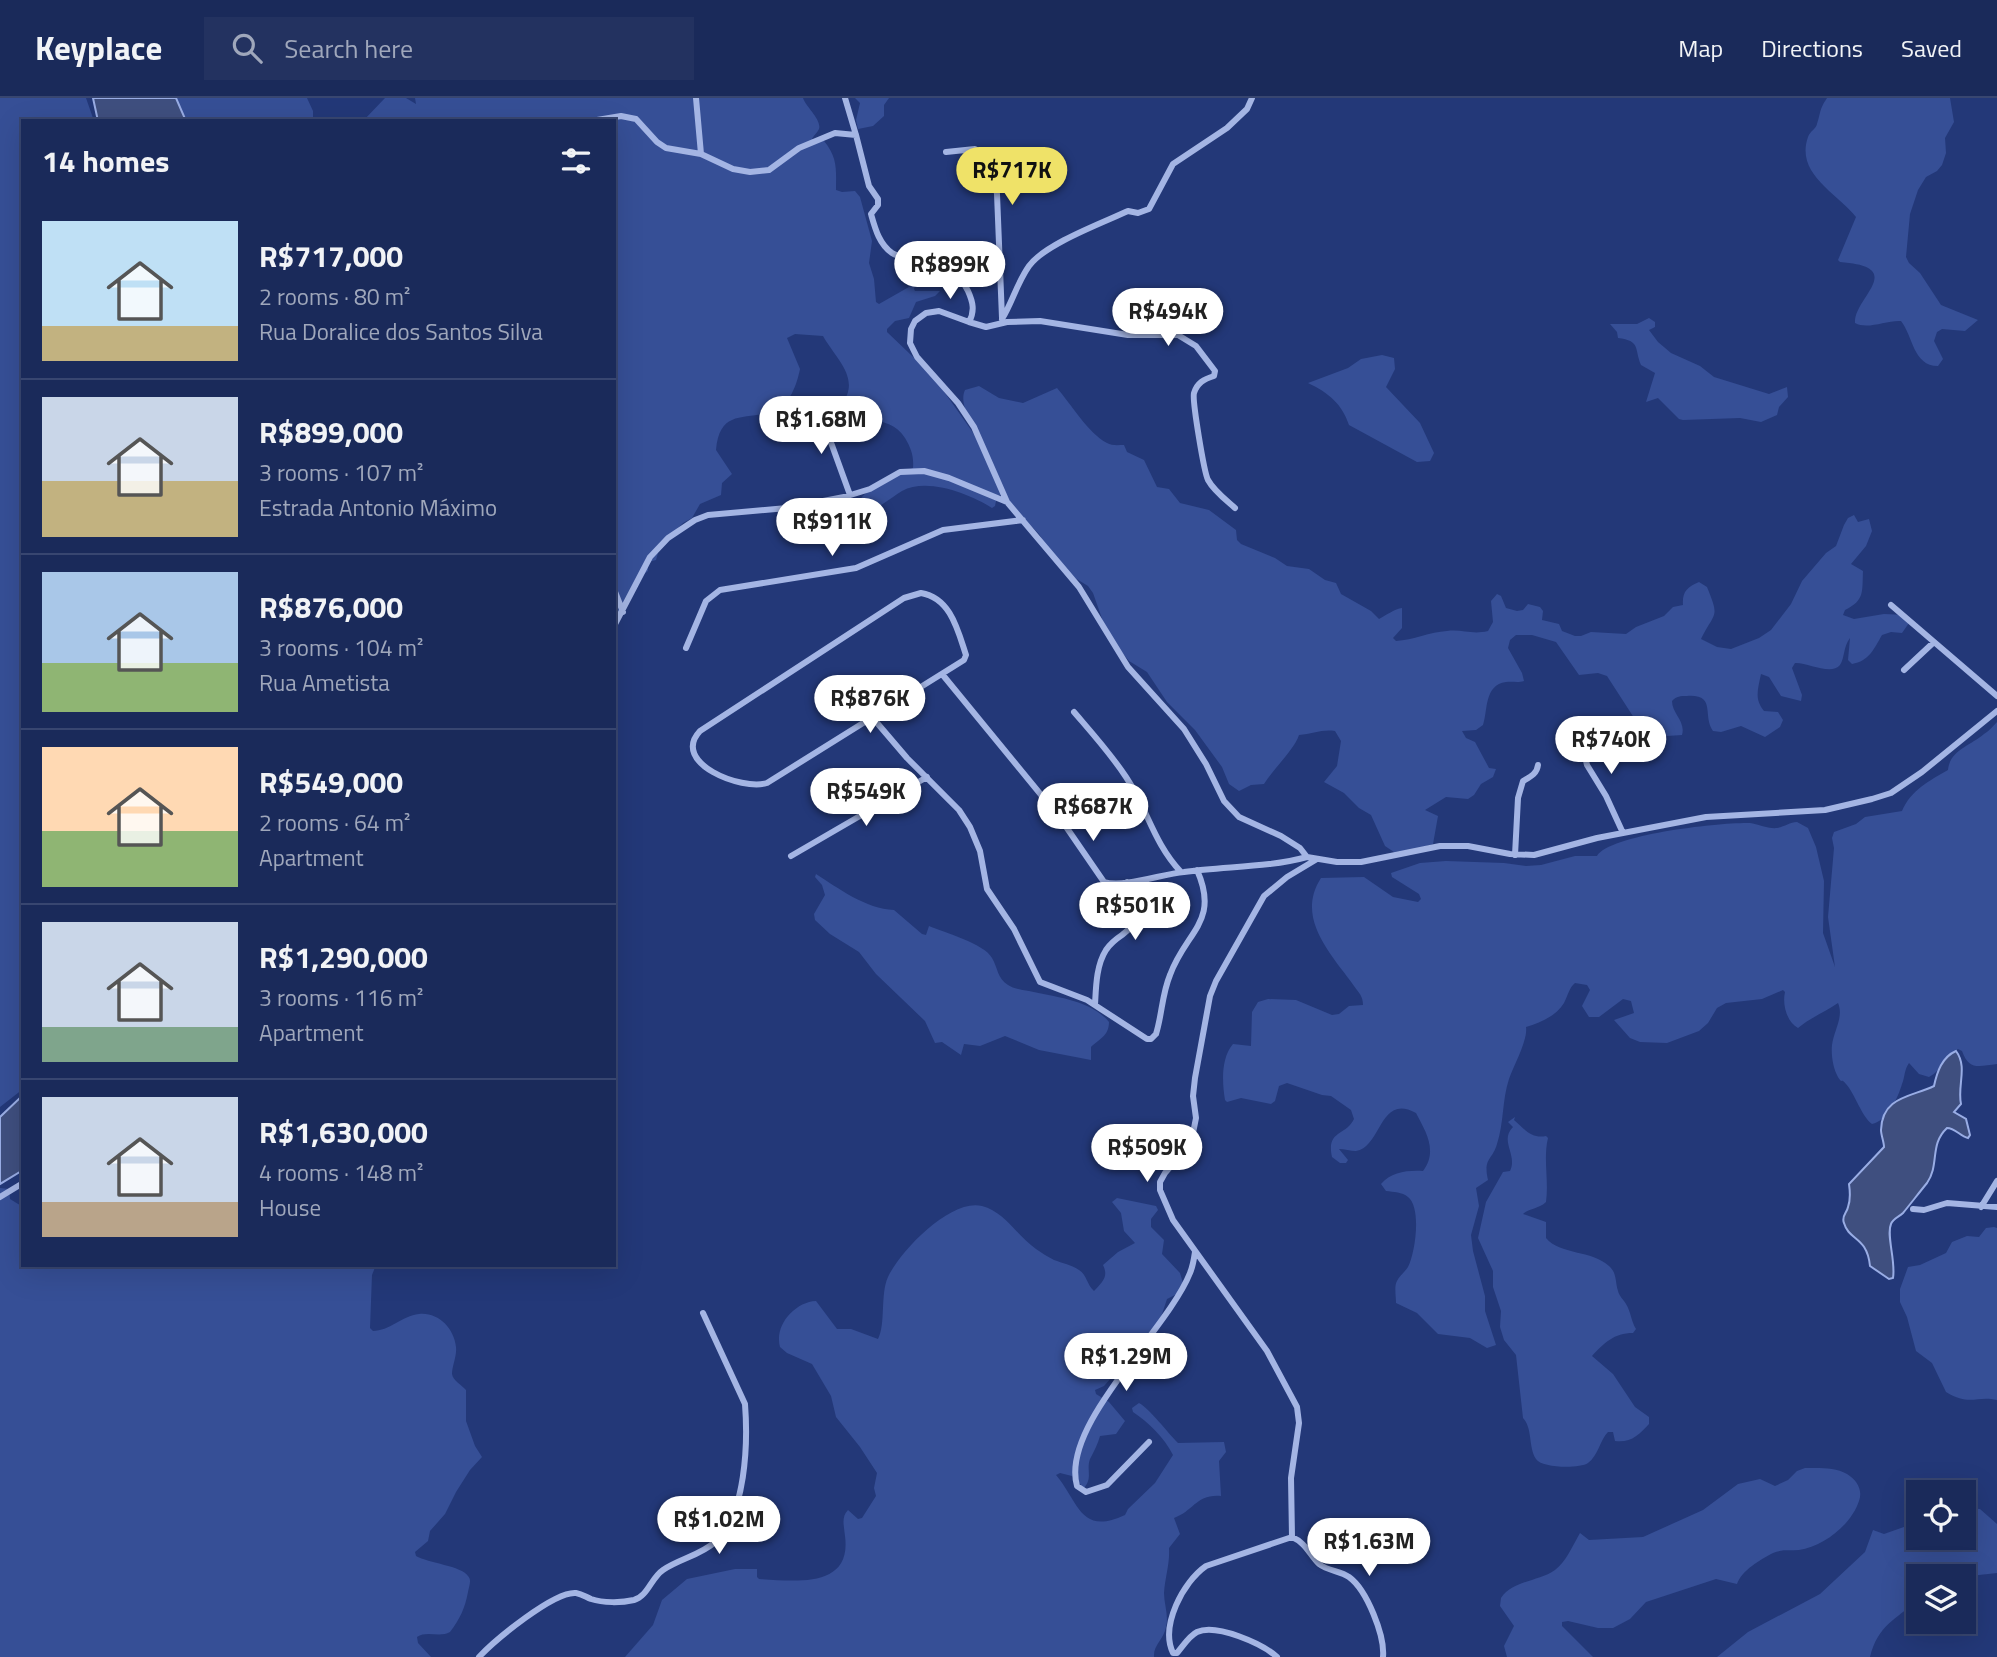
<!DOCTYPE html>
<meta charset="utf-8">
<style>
body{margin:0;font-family:"Titillium Web",sans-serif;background:#233260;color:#f1f3f6;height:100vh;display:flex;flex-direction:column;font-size:26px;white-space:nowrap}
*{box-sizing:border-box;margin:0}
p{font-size:23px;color:#9fa7bb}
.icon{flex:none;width:38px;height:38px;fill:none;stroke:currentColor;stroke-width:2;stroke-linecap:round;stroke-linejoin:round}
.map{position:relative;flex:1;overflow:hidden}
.panel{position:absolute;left:21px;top:21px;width:595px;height:1148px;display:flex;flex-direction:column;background:#1a2a5a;border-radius:0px;box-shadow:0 7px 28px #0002,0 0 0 2px #384670}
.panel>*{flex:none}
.tools{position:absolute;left:1906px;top:1382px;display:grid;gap:14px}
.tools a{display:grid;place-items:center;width:70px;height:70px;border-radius:0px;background:#1a2a5a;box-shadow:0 7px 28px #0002,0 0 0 2px #384670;font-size:35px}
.price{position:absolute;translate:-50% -60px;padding:0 16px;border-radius:24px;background:#fff;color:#222;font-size:23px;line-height:46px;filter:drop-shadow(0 2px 4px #0008)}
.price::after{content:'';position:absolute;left:50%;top:42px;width:21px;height:16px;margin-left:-10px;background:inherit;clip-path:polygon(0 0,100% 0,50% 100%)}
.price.current{background:#efe268;color:#111}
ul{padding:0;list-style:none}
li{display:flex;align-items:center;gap:21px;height:175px;padding:0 21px}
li+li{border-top:2px solid #384670}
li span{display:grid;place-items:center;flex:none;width:196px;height:140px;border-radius:0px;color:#555}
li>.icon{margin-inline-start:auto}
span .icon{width:84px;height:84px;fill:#fffc;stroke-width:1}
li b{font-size:30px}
h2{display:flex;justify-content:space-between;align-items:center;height:84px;padding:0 21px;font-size:30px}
header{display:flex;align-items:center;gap:42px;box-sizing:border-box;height:98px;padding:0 35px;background:#1a2a5a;border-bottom:2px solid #384670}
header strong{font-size:33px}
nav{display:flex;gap:38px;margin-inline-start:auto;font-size:24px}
.search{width:490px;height:63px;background:#233260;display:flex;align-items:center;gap:18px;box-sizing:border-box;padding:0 24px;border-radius:0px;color:#9fa7bb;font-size:26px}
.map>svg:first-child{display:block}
.green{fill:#364f96}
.water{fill:#3f4f7f;stroke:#99ade5;stroke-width:2}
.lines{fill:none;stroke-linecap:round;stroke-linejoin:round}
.minor{stroke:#a4b5e4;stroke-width:6}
</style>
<header>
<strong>Keyplace</strong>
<div class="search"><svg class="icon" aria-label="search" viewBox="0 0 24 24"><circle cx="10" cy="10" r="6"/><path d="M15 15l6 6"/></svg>Search here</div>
<nav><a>Map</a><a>Directions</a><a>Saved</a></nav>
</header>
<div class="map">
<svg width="1997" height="1559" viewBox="0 0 1997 1559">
<rect width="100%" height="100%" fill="#233878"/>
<path class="green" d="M0,0H86L94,23H23V991L0,1009Z
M170,0H307L313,13V23H183Z
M385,0H406L416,6L415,0H803C806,9 822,22 819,31C817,35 814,37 812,41L824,43C838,60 836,72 836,92L842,94L855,93L860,99L872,143L869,165L874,181L876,204L879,206L916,185L914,191L915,193H940L935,198L916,204L909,220L895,223L887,231V234L933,278L981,346V342C974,328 958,307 965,292L979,288L999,300L1023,305L1057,290C1071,306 1088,335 1107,345C1112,348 1118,347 1124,347L1127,354L1144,362L1157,389L1169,391L1180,405L1209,412L1236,432L1237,442L1241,446L1275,460L1287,468L1309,471L1325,482L1336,485L1341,496L1371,513L1379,521C1386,517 1395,511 1402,510V530L1393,540L1396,543C1413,542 1430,534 1447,533C1462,531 1472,537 1488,533L1493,524L1491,503L1497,496L1501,498L1506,510L1517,513L1523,512L1528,506L1540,509L1543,513L1542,522L1559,526L1562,533L1575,538H1581L1591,534L1626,536L1636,529L1664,518L1673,509L1683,507C1682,494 1687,489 1699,484L1707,489C1720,521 1715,513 1701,541L1717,549L1731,551L1759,540L1771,532L1791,506L1802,483L1826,455L1836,448L1844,427L1848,420L1854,417L1858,424L1869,421L1872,433L1866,448L1851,466L1863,473C1862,494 1865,502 1845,512L1843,517L1854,521L1884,516L1906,517L1909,525L1902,535L1891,534L1882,537C1874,551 1869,563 1852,566L1848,562L1850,540C1843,549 1845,559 1840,567C1831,578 1807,564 1795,565L1792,570L1802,597L1801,603L1781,598L1769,579L1761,576C1758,591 1754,601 1764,613L1778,614L1783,622L1780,629L1765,639L1741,628L1721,634L1713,633C1702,618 1717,596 1687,598C1680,598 1677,598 1672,603C1672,616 1686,623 1682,637L1667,638L1638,626L1607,578L1598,575L1579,577L1556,544L1532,537H1516L1510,542L1508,550L1522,575L1524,583C1517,585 1513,583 1506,584C1484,587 1488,612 1483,627L1476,632L1462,633L1466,640L1475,644L1489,670L1496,671L1493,679L1481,686L1474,697L1468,701L1446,699L1425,712L1438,718L1433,746L1417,751L1394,754L1385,748L1371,717L1359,710L1344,695L1324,684L1337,668L1341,643L1335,633C1322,631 1312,636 1299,637C1294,652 1274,670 1264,686L1251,687L1239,693L1229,686L1222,669L1195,632L1167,604L1147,574L1129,563L1115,546L1105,529L1093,495L1088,488L1062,472L1039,436L1001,397L997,398L995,408L992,410C970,396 927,379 902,393C887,402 876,415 858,412L856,409C864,388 895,379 913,370C914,358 911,350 905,340C888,312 851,328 824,317L822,311L824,307H841C862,281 836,261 823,238L795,236L787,240L800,271C797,286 790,307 774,313C745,323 720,310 716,352L732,376L722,385L721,397L700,406L692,420L683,425L660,448L656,462L648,464V473L639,480L614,523V23H363Z
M855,0H889L884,7V18L873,28L858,31L856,22L860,5Z
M1827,0H1950L1954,24L1945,40L1946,55L1942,67L1937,73L1926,79L1918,92L1910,116L1906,159L1909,165L1920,175L1941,207L1978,222L1965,233L1942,231L1937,234L1934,243L1943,261L1938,268C1913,268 1913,238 1901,223C1886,222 1868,232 1855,225C1853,200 1909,169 1840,164L1838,162L1856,119C1837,95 1795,76 1808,39C1810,33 1816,31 1817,26C1821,14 1819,12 1827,0Z
M1649,220L1655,224V229L1649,232L1658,244L1671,255L1700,268L1714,279L1769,296L1787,289L1788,299L1779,309L1777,317L1761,324L1740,320L1683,322L1679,321L1658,300L1646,304L1655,275L1641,267C1634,250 1641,243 1618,240L1617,234L1610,226H1637Z
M1382,257L1394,260L1395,271L1386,289L1420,325L1434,355L1430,363L1417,364L1349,327C1342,306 1329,295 1308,285L1348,270L1361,261Z
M1997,624V966C1979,968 1969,973 1962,953L1958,951C1945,958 1942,973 1929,979L1919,976L1909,965C1904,972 1905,979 1902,986C1898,1000 1887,1023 1872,1026C1862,1019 1855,996 1846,986C1840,979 1843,987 1838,979C1833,970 1831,957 1832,947C1834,932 1844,919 1838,905C1825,914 1810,920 1798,930C1787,924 1782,907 1785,894L1783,892L1762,901L1726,905L1717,910L1708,925L1699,933L1667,945L1640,944L1630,940L1614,922L1634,915L1631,903L1623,901L1599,919H1589L1582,908L1590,892L1587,887L1575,885C1569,890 1568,897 1564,905C1556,918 1540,925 1526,929C1528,942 1514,967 1509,981C1502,1002 1504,1025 1497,1046C1492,1063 1483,1060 1488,1082L1476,1090L1479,1108L1471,1137L1473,1153L1485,1198V1213L1496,1247L1487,1250L1470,1240L1438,1236L1417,1215L1396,1205C1396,1198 1394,1188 1397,1183C1399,1178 1405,1174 1408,1169C1415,1156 1422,1110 1408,1099C1402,1094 1394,1094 1386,1093L1381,1086C1391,1074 1408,1072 1423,1073C1438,1053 1426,1034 1416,1015C1379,995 1382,1049 1356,1053C1351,1053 1344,1051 1339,1051L1348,1062L1346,1065H1340L1332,1059C1326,1032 1346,1038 1354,1021L1351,1012L1331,998L1322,997L1287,985L1279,988L1275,1003L1271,1006L1241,1000L1227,1004L1225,1002C1222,984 1221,960 1233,946L1251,948L1252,914L1258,904L1268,901L1296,902L1332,917L1339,916L1349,908L1363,907C1363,898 1359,895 1354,888C1331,856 1295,820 1321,780L1364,779L1393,799L1418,804L1421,801L1419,796L1392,779L1391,775L1420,765L1446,763L1504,765L1526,768L1541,767L1575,758H1597C1610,736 1723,724 1750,725C1758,726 1768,731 1777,730C1784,729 1790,724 1797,724L1808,730L1816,749L1824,783L1823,835L1835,869L1828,819L1834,750L1832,740L1834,734L1856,726L1865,719L1902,713C1911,692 1929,683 1948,672C1950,652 1970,648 1984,636C1989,633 1993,628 1997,624Z
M816,776C838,790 866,811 894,812L922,836L926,837L929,828C943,834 985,846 992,860C998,870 997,880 1008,887C1014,891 1022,892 1029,893C1055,899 1091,902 1109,924C1109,938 1099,941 1091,949V962L1039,952L1005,938L980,948L964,946L961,957L942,944L935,945L925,923L876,876L859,854L830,836L815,822L814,816L825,797L822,787L815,779Z
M1515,1019L1514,1022C1524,1031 1532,1041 1546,1038L1548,1040C1543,1061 1549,1082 1546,1104C1539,1111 1529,1110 1523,1116L1546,1124V1140C1560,1157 1592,1152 1609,1168C1617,1175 1615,1183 1618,1193C1619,1198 1624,1202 1626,1206C1631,1214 1631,1223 1636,1231L1633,1235C1614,1235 1604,1245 1592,1258L1613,1276L1635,1309L1649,1319V1326C1639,1337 1631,1345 1615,1343L1613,1334H1608C1600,1342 1598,1358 1588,1365C1579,1371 1541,1370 1536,1361C1528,1348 1533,1331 1523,1320L1516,1257L1504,1242L1500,1229L1501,1213L1493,1189V1173L1478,1140L1486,1104L1503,1074L1510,1073C1518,1057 1499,1043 1513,1029L1508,1024Z
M0,1090L9,1091L10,1101L23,1109V1167H376L372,1177L370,1230L373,1233C389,1233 402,1218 419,1216C438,1214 454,1230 456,1249C457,1258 452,1268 452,1276C453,1283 462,1287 466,1292V1323L475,1348L482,1359L470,1372L456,1394L445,1416L430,1433L428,1443L415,1454L416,1458C428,1465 462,1468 468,1478C472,1482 469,1488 468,1494C465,1510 460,1521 450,1534C439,1540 427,1532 417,1539L418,1545L431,1559H0Z
M1117,1100L1156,1108L1158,1112L1151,1121V1129L1164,1142L1162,1156L1180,1175L1185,1192L1167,1201L1161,1219L1131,1264L1120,1270L1104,1288L1095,1292L1096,1296L1109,1304L1125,1323L1116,1336L1100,1338C1098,1346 1094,1353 1090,1361C1086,1372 1093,1380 1084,1390L1072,1378L1060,1375L1056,1377C1079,1404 1080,1438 1125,1417L1128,1411L1155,1385L1173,1357C1164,1339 1149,1325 1133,1314L1132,1310L1139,1305C1150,1311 1167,1334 1178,1345L1224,1344L1226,1354L1219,1363L1221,1398C1196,1396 1194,1413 1174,1420L1180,1436L1169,1450C1170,1466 1165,1479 1164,1495C1164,1506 1169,1518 1166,1529C1164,1541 1153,1547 1154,1559H625L653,1527L662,1502L687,1481L735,1471H757V1479L759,1481C795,1483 852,1491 845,1438C844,1428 841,1419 848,1412L858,1421L862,1420L876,1398L874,1390L877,1375L860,1349L836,1319L831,1298L812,1266L787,1255L780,1249C774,1227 795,1204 816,1203L837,1231H851L878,1241C886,1226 880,1196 888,1179C900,1153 951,1100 982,1108C1005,1114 1017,1138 1036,1151C1042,1155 1048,1159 1054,1162C1062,1165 1072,1167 1079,1172C1087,1177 1087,1187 1094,1193C1102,1184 1109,1179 1103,1167L1118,1154L1135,1145L1124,1133L1121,1115L1112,1104Z
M1994,1129L1997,1130V1302C1976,1297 1971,1309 1946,1294L1932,1265L1916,1253L1907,1219L1900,1204V1191L1908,1169L1920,1167L1946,1155L1952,1144L1967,1138L1979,1139L1986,1130Z
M1805,1370C1820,1370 1835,1369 1847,1376C1857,1382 1863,1392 1859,1403C1851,1427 1824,1448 1799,1452C1789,1453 1782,1451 1773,1455C1760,1462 1742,1472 1737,1486L1716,1481L1646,1504L1630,1521L1613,1530H1598L1568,1523L1562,1524V1528L1593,1559H1507L1504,1548L1514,1528L1500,1508L1501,1500C1513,1482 1538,1484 1555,1472C1566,1464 1573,1447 1580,1435L1589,1442L1643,1439L1703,1412L1738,1386L1760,1381L1775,1388L1788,1382L1797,1373Z
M1964,1410L1980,1411L1997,1426V1475L1961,1479H1918V1502C1895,1522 1878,1527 1870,1559H1717L1748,1534L1820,1496L1865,1454L1873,1432L1884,1436L1918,1424V1440H1964Z"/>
<path class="water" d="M93,0H176L186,23H98Z
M1956,953C1968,969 1957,988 1961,1006L1954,1014L1966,1021L1970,1037L1968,1040C1960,1038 1955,1030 1947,1030C1929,1047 1940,1066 1927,1085C1922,1091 1908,1109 1903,1115C1899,1119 1893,1120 1891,1126C1886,1137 1896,1163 1893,1180L1889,1181L1870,1168C1867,1138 1849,1143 1844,1125C1841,1118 1847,1115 1848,1109C1851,1101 1850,1093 1849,1086L1884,1049C1884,1044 1881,1037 1881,1032C1882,998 1912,999 1934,988C1937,974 1942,959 1956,953Z
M23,997V1072L0,1086V1019Z"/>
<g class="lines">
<path class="minor" d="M696,0L701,56
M845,0L856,37L869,88L878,101V107L871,116C875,130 879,146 892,155C898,159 906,159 913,160C937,164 957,169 968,193C973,204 975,213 969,224L939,213L926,215L915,223L911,231L910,245L917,259L958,305L974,329L1007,404
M591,23L621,18L636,21L657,44L666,50L701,56L733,71L750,74L769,72L799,50L835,35L856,37
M946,54L975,51L990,60L997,96L1002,220
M1002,221C1012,205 1017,185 1029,168C1045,146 1102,125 1128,113L1138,115L1149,111L1173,66L1227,30L1247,11L1252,0
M969,224L986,229L1007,224L1040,223L1128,237H1178L1196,248L1215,273L1214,278C1204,281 1197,285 1194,295C1192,302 1204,374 1208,382C1214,393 1226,402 1235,410
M823,311L825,328L850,397
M614,491L623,514
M921,495C951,500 958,533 966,557L964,562L767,685C742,693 670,665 700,633L904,500Z
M1891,507L1997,598
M614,528L650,459L668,440L695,422L708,417L787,410L844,399L870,391L900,374L924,373L949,380L1007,404L1079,489L1128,569L1184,631L1206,666L1224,703L1239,719L1281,738L1300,750L1307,759L1337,764H1361L1440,748H1468L1510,756L1534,757L1597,740L1706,719L1825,712L1872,701L1891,695L1922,674L1997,613
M686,550L706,503L720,492L856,470L943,432L1023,422
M1904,572L1934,544
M942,576L1060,720L1104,784C1124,790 1162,776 1184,774C1224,768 1267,770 1307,759
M1074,614C1092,635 1111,656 1126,679C1148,712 1153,744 1181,774
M872,619L907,660L959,712L970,729L980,753L987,791L1014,831L1040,884L1087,902L1147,941H1151L1156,936C1162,917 1162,896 1170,877C1186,833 1220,824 1197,772
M1578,629L1587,667L1606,698L1623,735
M1515,757L1518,700L1523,683C1530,679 1537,676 1538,667
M791,758L927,679
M1095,907C1096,889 1096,868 1106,852C1110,846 1116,841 1122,837C1146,819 1136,808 1127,784
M0,1099L23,1085
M1981,1109L1997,1083
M1913,1111L1924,1112L1947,1105L1997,1109
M1149,1344L1107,1387L1086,1394L1077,1388C1060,1327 1167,1233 1190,1175C1193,1168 1194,1161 1195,1154
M1292,1439L1291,1380L1299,1325L1297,1309L1267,1253L1173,1122L1160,1092V1084L1165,1075L1184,1053L1193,1035L1196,1020L1193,998L1195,980L1210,898L1216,883L1264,798L1287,779L1317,761
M479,1559C495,1542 554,1493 576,1495C582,1496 586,1499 591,1501C603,1505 621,1505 634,1502C648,1498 651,1480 663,1472C679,1461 701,1457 715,1444C746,1417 748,1345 745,1306L703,1215
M1277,1559C1263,1546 1216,1525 1197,1534C1189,1538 1183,1548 1177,1555H1173C1160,1528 1183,1484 1206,1468L1292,1439C1306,1445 1309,1456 1319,1466C1328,1473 1340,1473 1349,1479C1367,1492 1385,1538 1383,1559"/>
</g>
</svg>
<div class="tools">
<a><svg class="icon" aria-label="locate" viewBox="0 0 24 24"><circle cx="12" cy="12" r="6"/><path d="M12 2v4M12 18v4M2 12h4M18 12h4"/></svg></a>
<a><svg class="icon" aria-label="layers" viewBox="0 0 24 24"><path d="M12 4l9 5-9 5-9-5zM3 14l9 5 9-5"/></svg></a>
</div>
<b class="price current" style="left:1012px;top:109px">R$717K</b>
<b class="price" style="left:950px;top:203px">R$899K</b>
<b class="price" style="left:1168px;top:250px">R$494K</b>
<b class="price" style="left:821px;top:358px">R$1.68M</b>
<b class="price" style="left:832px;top:460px">R$911K</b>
<b class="price" style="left:870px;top:637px">R$876K</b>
<b class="price" style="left:1611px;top:678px">R$740K</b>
<b class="price" style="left:866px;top:730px">R$549K</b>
<b class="price" style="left:1093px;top:745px">R$687K</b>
<b class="price" style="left:1135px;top:844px">R$501K</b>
<b class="price" style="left:1147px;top:1086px">R$509K</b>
<b class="price" style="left:1126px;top:1295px">R$1.29M</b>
<b class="price" style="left:719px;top:1458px">R$1.02M</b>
<b class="price" style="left:1369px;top:1480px">R$1.63M</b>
<section class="panel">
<h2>14 homes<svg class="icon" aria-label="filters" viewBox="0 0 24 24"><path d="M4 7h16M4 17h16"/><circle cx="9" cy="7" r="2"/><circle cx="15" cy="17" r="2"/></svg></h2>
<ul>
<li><span style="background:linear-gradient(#bfe0f5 75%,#c2b280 0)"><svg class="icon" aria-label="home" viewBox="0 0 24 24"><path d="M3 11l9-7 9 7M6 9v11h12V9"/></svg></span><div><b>R$717,000</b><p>2 rooms · 80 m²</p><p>Rua Doralice dos Santos Silva</p></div></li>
<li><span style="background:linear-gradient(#c9d6e8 60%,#c2b280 0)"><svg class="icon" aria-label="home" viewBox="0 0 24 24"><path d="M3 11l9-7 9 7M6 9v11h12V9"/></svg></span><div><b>R$899,000</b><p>3 rooms · 107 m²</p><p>Estrada Antonio Máximo</p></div></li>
<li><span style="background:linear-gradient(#a9c7e8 65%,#8fb573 0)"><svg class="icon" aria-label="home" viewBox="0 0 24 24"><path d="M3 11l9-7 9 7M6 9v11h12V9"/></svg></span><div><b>R$876,000</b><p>3 rooms · 104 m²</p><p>Rua Ametista</p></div></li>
<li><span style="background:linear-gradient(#ffd9b3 60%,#8fb573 0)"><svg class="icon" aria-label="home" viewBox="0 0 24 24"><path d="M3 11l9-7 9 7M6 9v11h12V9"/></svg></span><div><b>R$549,000</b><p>2 rooms · 64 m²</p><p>Apartment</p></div></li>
<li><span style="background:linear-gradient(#c9d6e8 75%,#7fa58c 0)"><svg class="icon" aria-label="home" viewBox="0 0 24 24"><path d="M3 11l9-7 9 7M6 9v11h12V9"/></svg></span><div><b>R$1,290,000</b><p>3 rooms · 116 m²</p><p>Apartment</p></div></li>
<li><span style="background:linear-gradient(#c9d6e8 75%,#b9a48a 0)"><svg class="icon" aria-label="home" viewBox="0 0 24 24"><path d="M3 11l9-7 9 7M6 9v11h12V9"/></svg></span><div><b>R$1,630,000</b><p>4 rooms · 148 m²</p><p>House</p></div></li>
</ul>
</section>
</div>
